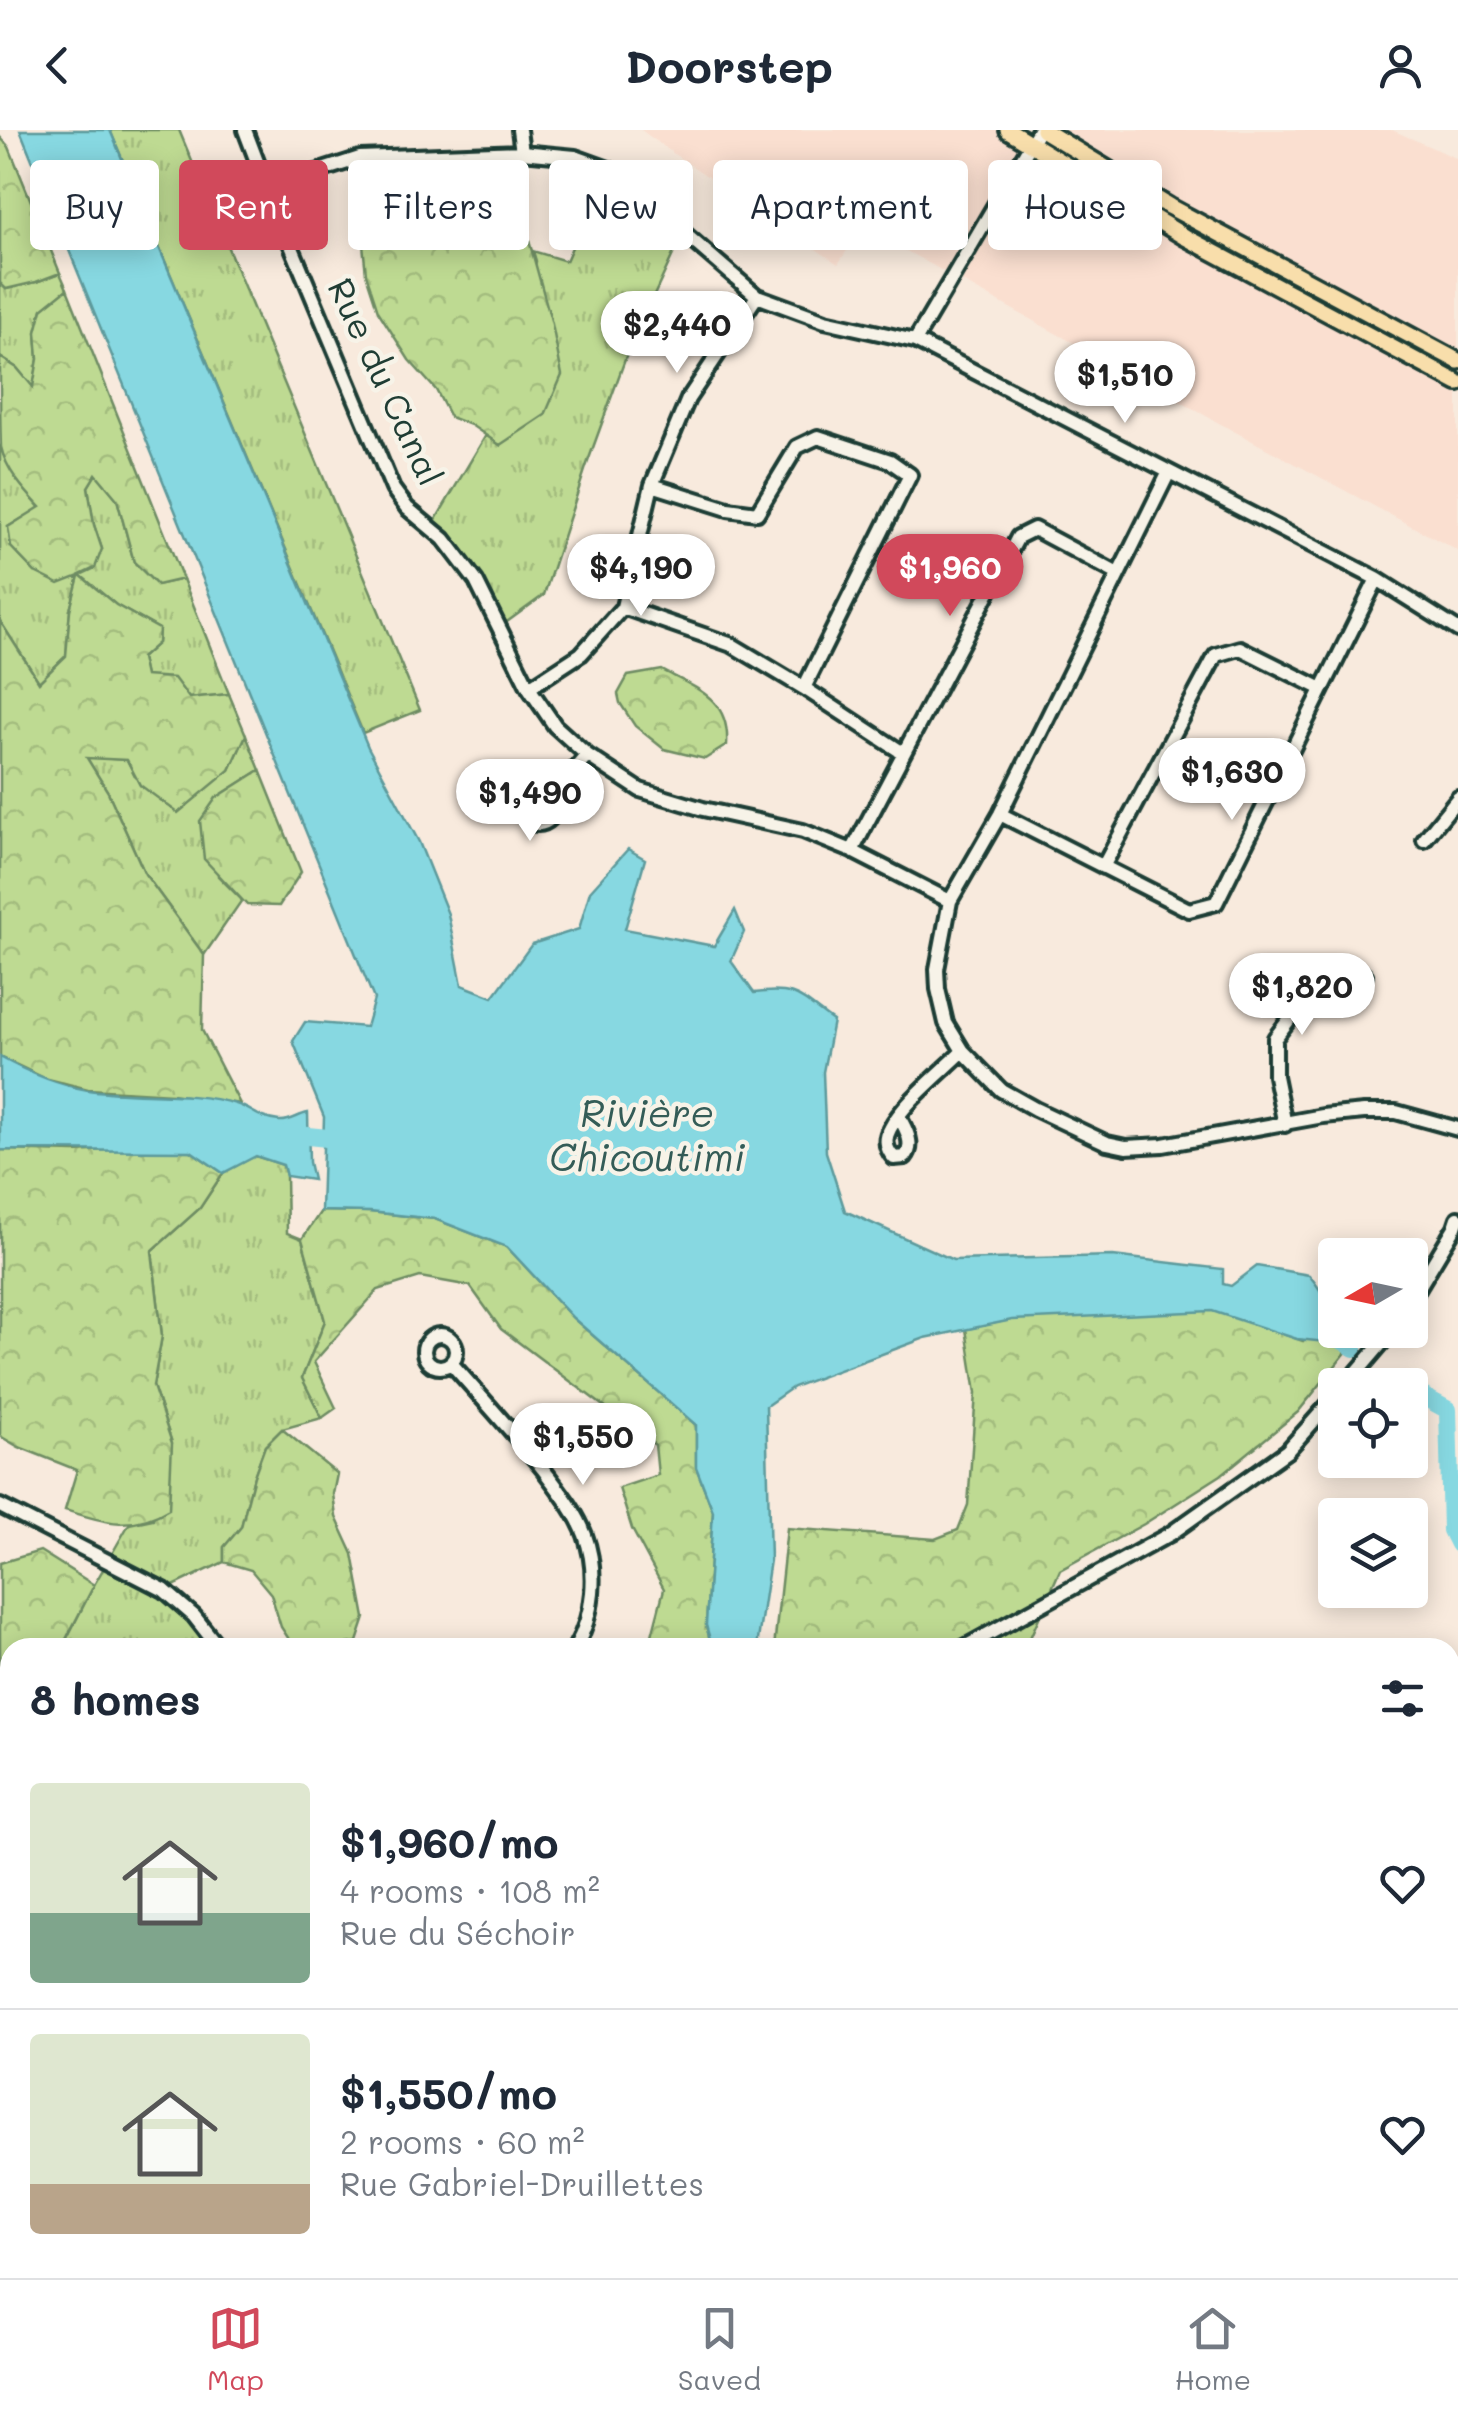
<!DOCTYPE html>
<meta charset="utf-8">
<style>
body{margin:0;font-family:Mali,sans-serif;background:#f2f2f3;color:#1f2937;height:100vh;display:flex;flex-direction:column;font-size:38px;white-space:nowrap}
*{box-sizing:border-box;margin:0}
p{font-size:32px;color:#747a83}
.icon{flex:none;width:55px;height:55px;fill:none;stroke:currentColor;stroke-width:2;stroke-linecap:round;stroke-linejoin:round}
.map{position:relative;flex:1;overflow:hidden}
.panel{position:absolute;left:0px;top:1508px;width:1460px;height:642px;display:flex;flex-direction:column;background:#fff;border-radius:30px 30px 0 0;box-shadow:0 5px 25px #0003}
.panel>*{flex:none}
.top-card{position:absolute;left:30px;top:30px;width:1400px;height:90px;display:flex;gap:20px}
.needle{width:65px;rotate:261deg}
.fabs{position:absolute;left:1318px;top:1108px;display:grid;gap:20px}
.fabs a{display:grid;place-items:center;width:110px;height:110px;border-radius:10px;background:#fff;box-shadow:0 5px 25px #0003;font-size:50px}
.price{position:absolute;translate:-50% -85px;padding:0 22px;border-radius:35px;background:#fff;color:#222;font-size:32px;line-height:65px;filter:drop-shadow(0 2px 5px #0008)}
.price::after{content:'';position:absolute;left:50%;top:60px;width:30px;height:22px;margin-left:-15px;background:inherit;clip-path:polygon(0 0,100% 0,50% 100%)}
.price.selected{background:#d1495b;color:#fff}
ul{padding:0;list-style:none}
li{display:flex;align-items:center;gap:30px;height:250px;padding:0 30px}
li+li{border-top:2px solid #e0e1e3}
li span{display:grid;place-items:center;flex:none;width:280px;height:200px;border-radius:10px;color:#555}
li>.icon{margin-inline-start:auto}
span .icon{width:120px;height:120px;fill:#fffc;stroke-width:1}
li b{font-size:42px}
h2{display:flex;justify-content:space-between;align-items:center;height:120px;padding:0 30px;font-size:42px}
.tag{padding:0 35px;border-radius:10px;background:#fff;box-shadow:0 5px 25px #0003;font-size:35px;line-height:90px}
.tag.selected{background:#d1495b;color:#fff}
header{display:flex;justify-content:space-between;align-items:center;height:130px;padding:0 30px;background:#fff;font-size:45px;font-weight:700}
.dock{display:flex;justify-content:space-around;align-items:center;height:140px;border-top:2px solid #e0e1e3;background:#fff;font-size:28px;color:#747a83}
.dock a{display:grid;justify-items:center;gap:5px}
.dock .selected{color:#d1495b}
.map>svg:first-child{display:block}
.built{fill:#fadfd0}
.grass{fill:url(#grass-tufts);stroke:#6e8c63;stroke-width:2.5}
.forest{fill:url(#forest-crowns);stroke:#6e8c63;stroke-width:2.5}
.water{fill:#87d8e1;stroke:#5d9a9c;stroke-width:2.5}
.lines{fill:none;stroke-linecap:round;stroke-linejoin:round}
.river{stroke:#87d8e1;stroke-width:18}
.minor-casing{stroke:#1f3d34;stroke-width:20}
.major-casing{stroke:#1f3d34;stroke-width:22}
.minor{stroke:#f7f3e8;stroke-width:12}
.major{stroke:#f8deab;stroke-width:15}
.labels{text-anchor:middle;stroke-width:9;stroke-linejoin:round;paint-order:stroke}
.street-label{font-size:35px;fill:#1f3d34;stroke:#f7f3e8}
.water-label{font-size:38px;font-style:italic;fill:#345c57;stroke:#f7f3e8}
</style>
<header><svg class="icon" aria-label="back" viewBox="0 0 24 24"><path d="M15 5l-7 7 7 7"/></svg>Doorstep<svg class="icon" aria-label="person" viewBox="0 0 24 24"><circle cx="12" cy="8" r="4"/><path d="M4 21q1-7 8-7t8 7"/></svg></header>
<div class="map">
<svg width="1458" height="2148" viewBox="0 0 1458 2148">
<defs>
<pattern id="grass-tufts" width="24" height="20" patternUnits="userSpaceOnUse" patternTransform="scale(2.5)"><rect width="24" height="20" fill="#beda92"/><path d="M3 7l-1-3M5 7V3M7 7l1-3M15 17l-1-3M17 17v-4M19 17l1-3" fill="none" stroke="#a3bc7e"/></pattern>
<pattern id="forest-crowns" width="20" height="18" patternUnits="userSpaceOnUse" patternTransform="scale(2.5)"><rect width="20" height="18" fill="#beda92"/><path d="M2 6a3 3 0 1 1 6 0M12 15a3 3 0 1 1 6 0" fill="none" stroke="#a3bc7e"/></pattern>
</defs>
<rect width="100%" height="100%" fill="#f8eadd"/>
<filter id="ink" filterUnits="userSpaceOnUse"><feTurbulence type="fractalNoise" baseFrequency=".01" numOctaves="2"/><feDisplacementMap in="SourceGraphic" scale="20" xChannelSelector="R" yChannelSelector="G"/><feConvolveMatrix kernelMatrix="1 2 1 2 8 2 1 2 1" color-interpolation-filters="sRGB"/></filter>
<g filter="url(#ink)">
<path class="built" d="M641,0H1392L1458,29V421L1228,298L863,97L838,134L674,24Z"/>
<path class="grass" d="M110,0H179L420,580L363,603Z
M593,40L676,118L627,224L586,337L544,465L504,494L474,434L435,391L486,305L500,315L536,131L533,121L566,131L592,71L586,59Z
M60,143L67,159L42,180L36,202L38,229L33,258L17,238L0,227V153L6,159L36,152Z
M0,315C8,340 23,358 40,378L8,397L11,417L35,442L102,419L94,395L88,357L96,343L117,369L134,432L157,455L183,449L229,564L189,568L145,547L141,528L158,513L159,499L116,475L80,445L70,480L66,526L39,552L0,491Z
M246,605L260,640L216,668L218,746L242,770L204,825L145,744L108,662L86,627L127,630L140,655L230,640Z
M255,1026L283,1035L286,1046L287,1103L302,1109L325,1191L302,1248L322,1288L282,1299L265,1316L254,1346L241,1397L224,1417V1432L165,1460L219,1517L62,1518L94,1455L129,1394L153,1389L172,1313L153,1256L162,1206L152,1121L200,1078L223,1043Z
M10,1808V1884L0,1888V1813Z
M141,2140H268L271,2148H139Z"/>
<path class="forest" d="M0,7L9,17L60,143L36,152L6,159L0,153Z
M469,73L496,76L528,107L552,194L562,245L545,285L500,315L471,295L450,287L436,260L409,230L378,181L366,144L363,114L385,97L419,89Z
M67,159L183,449L157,455L134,432L117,369L96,344L88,357L94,395L102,419L95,438L80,445L116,475L159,499L158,513L141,528L145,546L174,548L189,568L229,564L246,605L230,640L178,683L140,655L127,630L87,628L108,662L145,744L204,825L202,900L240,974L172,964L88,959L44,948L0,927V491L39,552L66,526L70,480L79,446L59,454L35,442L11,417L8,397L40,377C24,360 6,340 1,317C0,293 0,253 0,227L17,238L33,257L38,229L36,202L42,179Z
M662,540C698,559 730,569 727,615L705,629L664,619L635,596L620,573L618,564L628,546Z
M260,640L301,742L279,776L247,775L204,729L200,691L216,668Z
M122,1019L191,1021L223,1043L200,1078L152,1121L162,1206L153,1256L172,1313L169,1379C132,1402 104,1392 65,1380L77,1340L19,1317L0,1306V1020L75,1022Z
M321,1081L370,1082L435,1089L507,1117L573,1188L696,1295V1337L713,1381L706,1495L712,1517H649L664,1459L632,1399L619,1358L658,1345L655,1315L501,1199L470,1156L420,1147L378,1160L314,1232L336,1278L322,1288L302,1248L325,1191L302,1109Z
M1335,1175V1200H1364L1298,1282L1221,1345L1144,1394L1060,1440L1026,1517L774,1518L787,1398L935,1409L958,1400L968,1375L976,1263L966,1199L1019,1188L1213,1180L1303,1211Z
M282,1299L337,1344L333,1364L336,1387L353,1424L365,1488L357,1512L331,1517H294L281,1497L271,1464L251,1440L224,1432V1417L241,1397L254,1346L265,1316Z
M40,1421L94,1455L62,1517L10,1518V1593L0,1584V1433Z
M3,1984L10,1985V2140H141L139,2148H0V1989Z
M1458,1993V2148H1131L1126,2140H1450V1996Z
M703,2140H853L868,2148H702Z"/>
<path class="water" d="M20,0H110L368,617L419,712L448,784L462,855L493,867L532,814L579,799L590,761L628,719L645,729L625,799L714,816L735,780L744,802L731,831L754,863C797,857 799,867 833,891L823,942L826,1022L845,1081L953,1130L1113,1126L1223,1139V1154L1231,1156L1257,1136L1309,1145C1325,1164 1334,1183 1335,1206L1326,1212L1297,1209L1212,1181L1012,1190L925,1208L793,1257L766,1276L770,1430L757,1517H712L706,1495L713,1381L696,1337V1295L573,1188L507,1117L435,1089L370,1082L321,1081L324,987L293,911L305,892L366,897L374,869Z
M0,927C27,942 57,955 88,960C137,967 188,960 236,974C253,979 258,989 279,991C291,992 297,985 308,983L309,1032L313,1050L286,1046L283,1035L256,1026L223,1043L191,1021L0,1020Z
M853,2140H1115L1124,2148H868Z"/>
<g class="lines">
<path class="river" d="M288,1004L347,1010
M1335,1206L1354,1218
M1417,1263L1448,1280L1451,1400L1458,1414"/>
<g class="minor-casing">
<path id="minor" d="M245,0L267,58L393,359L407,378L444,409L476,451L529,558L555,596L587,625L640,660L703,679L803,701L852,721L950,771
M519,0L522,22
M267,58L360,28L522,22L575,27L611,40L757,166L825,191L915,211L1377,449L1458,500
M915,211L1039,0
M1169,342L1000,684L950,771L937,839L938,859L946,893L963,921L1001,960L1035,979L1107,1013L1126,1017L1163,1015L1323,986L1364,982H1396L1458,999
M652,355L728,379L757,383L797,317L818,307L890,331L910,345L804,558
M623,477L732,515L804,558L903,623
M529,558L581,524L623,477L652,355L688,269L757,166
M521 677a17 17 0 1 1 34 0a17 17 0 1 1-34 0Z
M551,667L587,625
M1000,684L1189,780L1216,773L1377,449
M1424,710L1458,668
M852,721L1018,407L1034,399L1118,444
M1103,737L1216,525L1240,518L1322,559
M899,987C906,999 915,1015 905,1027L894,1028C886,1019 884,1010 890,999C902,974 942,942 963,921
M1285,995L1275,946V908L1298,878L1341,853L1365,845
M1410,1172L1455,1097L1458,1088
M424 1221a16 16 0 1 1 32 0a16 16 0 1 1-32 0Z
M451,1233C482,1268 514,1303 543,1339C558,1359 576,1381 585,1405C598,1441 594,1485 575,1518
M1346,1255L1393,1200
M0,1376L164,1460L194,1486L219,1518
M963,1518L1170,1404L1287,1321L1335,1267
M369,2140L375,2148
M508,2140L512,2148
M627,2148L636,2140"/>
</g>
<g class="major-casing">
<path id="major" d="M1008,0L1185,107L1458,253
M1043,0L1170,77L1458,231"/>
</g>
<use href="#minor" class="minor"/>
<use href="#major" class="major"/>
</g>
</g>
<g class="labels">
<g class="street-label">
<text transform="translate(385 252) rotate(65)" y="12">Rue du Canal</text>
</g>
<g class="water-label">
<text x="647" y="997">Rivière<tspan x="647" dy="44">Chicoutimi</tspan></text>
</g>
</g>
</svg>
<div class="fabs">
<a><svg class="needle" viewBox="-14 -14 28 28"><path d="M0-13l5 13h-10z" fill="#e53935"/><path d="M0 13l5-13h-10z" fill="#747a83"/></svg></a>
<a><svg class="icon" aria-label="locate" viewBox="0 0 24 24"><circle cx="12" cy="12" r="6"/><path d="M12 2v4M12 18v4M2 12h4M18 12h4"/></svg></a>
<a><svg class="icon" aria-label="layers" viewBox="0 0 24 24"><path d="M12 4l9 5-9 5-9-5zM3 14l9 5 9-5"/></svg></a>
</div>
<b class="price" style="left:677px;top:246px">$2,440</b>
<b class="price" style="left:1125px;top:296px">$1,510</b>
<b class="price" style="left:641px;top:489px">$4,190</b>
<b class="price selected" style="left:950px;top:489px">$1,960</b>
<b class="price" style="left:1232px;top:693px">$1,630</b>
<b class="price" style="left:530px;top:714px">$1,490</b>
<b class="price" style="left:1302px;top:908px">$1,820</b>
<b class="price" style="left:583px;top:1358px">$1,550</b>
<div class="top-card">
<a class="tag">Buy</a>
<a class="tag selected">Rent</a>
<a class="tag">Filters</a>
<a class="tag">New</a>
<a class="tag">Apartment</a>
<a class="tag">House</a>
</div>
<section class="panel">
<h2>8 homes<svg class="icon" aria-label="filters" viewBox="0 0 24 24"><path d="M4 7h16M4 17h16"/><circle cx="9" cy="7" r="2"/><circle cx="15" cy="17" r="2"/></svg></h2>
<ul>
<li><span style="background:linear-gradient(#dfe7d0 65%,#7fa58c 0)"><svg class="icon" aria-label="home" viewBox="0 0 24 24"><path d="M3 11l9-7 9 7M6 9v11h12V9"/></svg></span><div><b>$1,960/mo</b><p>4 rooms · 108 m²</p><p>Rue du Séchoir</p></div><svg class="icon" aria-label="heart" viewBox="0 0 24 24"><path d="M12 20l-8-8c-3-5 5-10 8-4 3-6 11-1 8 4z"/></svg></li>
<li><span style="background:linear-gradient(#dfe7d0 75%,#b9a48a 0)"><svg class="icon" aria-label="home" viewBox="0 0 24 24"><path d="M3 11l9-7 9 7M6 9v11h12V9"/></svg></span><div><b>$1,550/mo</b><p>2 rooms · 60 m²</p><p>Rue Gabriel-Druillettes</p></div><svg class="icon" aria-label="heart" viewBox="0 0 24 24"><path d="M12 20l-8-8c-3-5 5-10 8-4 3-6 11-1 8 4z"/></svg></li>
</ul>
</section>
</div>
<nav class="dock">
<a class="selected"><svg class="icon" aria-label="map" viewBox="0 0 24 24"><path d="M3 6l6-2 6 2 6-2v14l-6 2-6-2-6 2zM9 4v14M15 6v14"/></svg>Map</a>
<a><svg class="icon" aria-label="saved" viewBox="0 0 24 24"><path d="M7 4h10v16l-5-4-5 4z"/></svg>Saved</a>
<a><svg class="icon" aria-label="home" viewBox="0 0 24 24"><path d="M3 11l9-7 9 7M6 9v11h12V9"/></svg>Home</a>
</nav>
